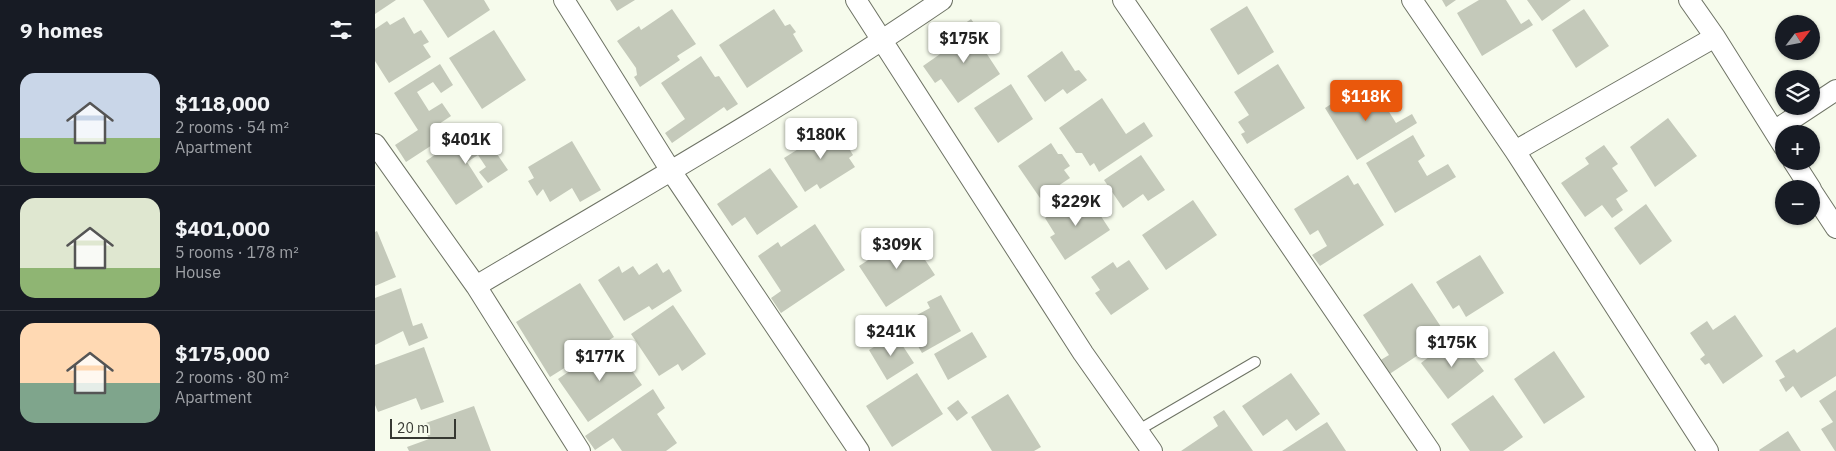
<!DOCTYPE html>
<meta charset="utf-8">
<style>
body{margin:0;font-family:"IBM Plex Sans",sans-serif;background:#20242c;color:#f1f3f6;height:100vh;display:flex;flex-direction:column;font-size:19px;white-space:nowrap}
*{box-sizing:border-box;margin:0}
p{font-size:16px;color:#9ea1a6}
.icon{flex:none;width:28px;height:28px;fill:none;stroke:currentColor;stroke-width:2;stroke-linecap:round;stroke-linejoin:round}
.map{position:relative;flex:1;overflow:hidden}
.drawer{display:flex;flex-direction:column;background:#171b24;width:375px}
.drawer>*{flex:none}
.needle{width:32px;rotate:58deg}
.controls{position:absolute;left:1400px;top:15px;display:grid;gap:10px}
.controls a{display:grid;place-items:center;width:45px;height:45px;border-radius:50%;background:#171b24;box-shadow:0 1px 4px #0004;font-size:25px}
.scale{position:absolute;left:15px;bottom:12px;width:66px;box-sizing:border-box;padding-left:5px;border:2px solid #363832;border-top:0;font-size:14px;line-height:18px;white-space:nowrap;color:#363832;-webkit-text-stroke:4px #f6fbec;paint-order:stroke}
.price{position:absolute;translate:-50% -42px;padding:0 11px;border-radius:5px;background:#fff;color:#222;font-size:16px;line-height:32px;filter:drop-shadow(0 1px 2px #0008)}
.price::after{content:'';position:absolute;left:50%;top:30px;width:15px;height:11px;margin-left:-8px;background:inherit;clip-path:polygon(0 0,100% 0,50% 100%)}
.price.active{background:#ea580c;color:#fff}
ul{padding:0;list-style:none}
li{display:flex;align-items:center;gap:15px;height:125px;padding:0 20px}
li+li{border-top:1px solid #363941}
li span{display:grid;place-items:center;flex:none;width:140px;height:100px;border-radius:15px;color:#555}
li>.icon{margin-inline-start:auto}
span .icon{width:60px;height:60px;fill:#fffc;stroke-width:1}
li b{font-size:21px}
h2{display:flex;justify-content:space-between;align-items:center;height:60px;padding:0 20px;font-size:21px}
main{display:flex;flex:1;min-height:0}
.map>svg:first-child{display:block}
.building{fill:#c4c9ba}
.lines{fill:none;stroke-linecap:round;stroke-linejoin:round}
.lane-casing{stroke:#6e7365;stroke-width:12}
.street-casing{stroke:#6e7365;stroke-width:22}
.lane{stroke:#fff;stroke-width:10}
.street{stroke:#fff;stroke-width:20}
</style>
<main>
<section class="drawer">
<h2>9 homes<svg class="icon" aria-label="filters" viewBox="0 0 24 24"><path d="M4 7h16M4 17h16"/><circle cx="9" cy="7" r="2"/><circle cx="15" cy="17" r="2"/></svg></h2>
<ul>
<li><span style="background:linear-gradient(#c9d6e8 65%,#8fb573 0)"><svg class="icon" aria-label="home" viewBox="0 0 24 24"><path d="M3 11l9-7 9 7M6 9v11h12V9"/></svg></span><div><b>$118,000</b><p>2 rooms · 54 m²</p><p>Apartment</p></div></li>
<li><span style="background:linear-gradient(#dfe7d0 70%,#8fb573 0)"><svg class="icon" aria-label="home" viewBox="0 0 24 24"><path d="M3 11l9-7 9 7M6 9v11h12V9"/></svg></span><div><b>$401,000</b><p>5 rooms · 178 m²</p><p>House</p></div></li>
<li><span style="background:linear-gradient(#ffd9b3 60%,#7fa58c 0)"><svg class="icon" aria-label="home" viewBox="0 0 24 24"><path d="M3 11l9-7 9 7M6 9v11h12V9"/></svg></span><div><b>$175,000</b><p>2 rooms · 80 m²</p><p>Apartment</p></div></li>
</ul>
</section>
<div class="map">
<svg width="1461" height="451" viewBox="0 0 1461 451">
<rect width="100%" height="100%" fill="#f6fbec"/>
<path class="building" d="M0,0H21L0,14Z
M48,0H109L115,10L73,38Z
M235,0H260L242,11Z
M1067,0H1081L1071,7Z
M1104,0H1131L1146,24L1154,19L1158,25L1107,56L1082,13Z
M1152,0H1196L1167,21Z
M872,6L899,52L863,75L835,29Z
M297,9L321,44L302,56L305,60L265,87L259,77L262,75L261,68L242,41L264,26L266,30Z
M399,9L410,26L415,24L421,32L418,34L428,51L372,88L344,45Z
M1209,9L1234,46L1201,68L1177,30Z
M29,17L39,34L46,30L54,42L48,45L56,57L14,83L0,61V29L12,21L15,25Z
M596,19L614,44L608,48L625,74L583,103L566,79L560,83L548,66L588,38L582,29Z
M119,30L151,80L107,109L74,58Z
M687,51L700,71L704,70L712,80L692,94L688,89L670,102L652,76Z
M326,56L340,77L344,76L363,104L352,111L349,107L297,143L290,133L310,119L286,83Z
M65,64L78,85L66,93L58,82L42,92L54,111L67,103L76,116L64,124L71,136L31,162L20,145L43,130L19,93Z
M903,64L930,108L872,144L866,134L870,132L863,122L874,115L859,92Z
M636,84L658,119L623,143L599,108Z
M998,86L1021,123L1037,114L1042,123L982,160L950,108L970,95L974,101Z
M727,98L751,134L769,122L778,136L724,172L719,163L715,166L707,153H701L684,128Z
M1293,118L1322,156L1280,187L1255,147Z
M102,125L133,170L113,183L104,172L111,167L103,155L92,162L108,187L81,205L51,161Z
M460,126L478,155L474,158L480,167L445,189L442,184L430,192L409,158Z
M1038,135L1050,156L1043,161L1052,176L1073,164L1081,177L1020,213L991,163Z
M197,141L226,190L205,202L197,188L175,202L168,189L162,196L153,181L159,178L153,167Z
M676,143L683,154H687L695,166L689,170L695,178L665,198L643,166Z
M1229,145L1243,164L1237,168L1253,191L1241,199L1248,210L1237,218L1227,205L1210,217L1186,183L1214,164L1210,158Z
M766,155L790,190L773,201L768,194L748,208L729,180Z
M395,168L423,207L382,235L370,217L357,226L342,204Z
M973,175L979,185L983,183L1009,225L945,266L937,255L952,246L943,230L935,235L919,209Z
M704,196L712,207L718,204L735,230L690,260L675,237L680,234L670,218Z
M818,200L842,235L791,270L767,235Z
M1271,204L1297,241L1265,265L1239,228Z
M440,224L470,270L406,313L396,298L406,291L383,256L403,242L406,247Z
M2,231L21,277L0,286V232Z
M533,234L560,275L511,307L484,266Z
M1105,255L1129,293L1091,317L1084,305L1078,309L1061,282Z
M754,260L774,289L736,315L720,293L725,290L716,277L738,262L742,268Z
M282,263L288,273L294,269L307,291L277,310L274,306L249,321L223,280L244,266L247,273L258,266L264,275Z
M205,283L239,337L175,377L141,322Z
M1037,283L1072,336L1013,375L1004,361L1014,355L988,315Z
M26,288L38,326L47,323L53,338L34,346L28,331L0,345V298Z
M566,295L586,331L547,353L529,322L555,308L552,302Z
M298,305L331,354L307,371L303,364L284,376L256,334Z
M1360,315L1388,356L1348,384L1334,363L1330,365L1325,359L1330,355L1315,333L1332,321L1338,330Z
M1461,327V376L1426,398L1418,386L1411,392L1404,380L1410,377L1400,361L1419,349L1422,353Z
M597,332L612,357L573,380L559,354Z
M520,334L539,363L512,380L494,350Z
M1086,341L1109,371L1073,399L1046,363L1071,344L1075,349Z
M237,342L267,385L213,422L183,379Z
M49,347L69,402L46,410L41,398L3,412L0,405V365Z
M1179,351L1210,397L1169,424L1139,379Z
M542,373L568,414L517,447L491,406Z
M916,373L945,414L921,431L912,419L888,436L867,406Z
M278,389L290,408L282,414L302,443L291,451H247L238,438L220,450L210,436Z
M1461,390V451H1460L1446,429L1458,422L1444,401Z
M633,394L666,447L659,451H617L596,417Z
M1118,395L1148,437L1128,451H1095L1076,424Z
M583,400L593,413L582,421L572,408Z
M99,406L116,451H34L32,447L54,439L48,424Z
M849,410L878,451H806L843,426L838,417Z
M952,422L971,451H907Z
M1413,431L1426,451H1385L1384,450Z"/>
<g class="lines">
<g class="lane-casing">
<path id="lane" d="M762,431L880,362"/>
</g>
<g class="street-casing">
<path id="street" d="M189,0L296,171L484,451
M481,0L708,353L777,451
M748,0L1055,451
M1037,0L1140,151L1333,451
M1314,0L1340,37L1409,147
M1399,131L1461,90
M0,144L101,286L205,451
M1140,151L1340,37
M1418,161L1436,189
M1436,190L1461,228
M101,286C258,193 416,103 567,0"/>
</g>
<use href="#lane" class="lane"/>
<use href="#street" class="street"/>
</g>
</svg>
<div class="controls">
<a><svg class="needle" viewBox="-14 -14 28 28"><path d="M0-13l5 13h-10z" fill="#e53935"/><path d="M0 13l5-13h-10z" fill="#9ea1a6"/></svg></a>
<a><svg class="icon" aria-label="layers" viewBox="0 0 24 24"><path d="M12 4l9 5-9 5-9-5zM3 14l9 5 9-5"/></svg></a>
<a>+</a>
<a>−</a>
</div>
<div class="scale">20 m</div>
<b class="price" style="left:589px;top:64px">$175K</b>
<b class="price active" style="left:991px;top:122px">$118K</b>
<b class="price" style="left:446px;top:160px">$180K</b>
<b class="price" style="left:91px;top:165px">$401K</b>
<b class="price" style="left:701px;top:227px">$229K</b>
<b class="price" style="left:522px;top:270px">$309K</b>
<b class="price" style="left:516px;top:357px">$241K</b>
<b class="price" style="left:1077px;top:368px">$175K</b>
<b class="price" style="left:225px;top:382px">$177K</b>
</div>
</main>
